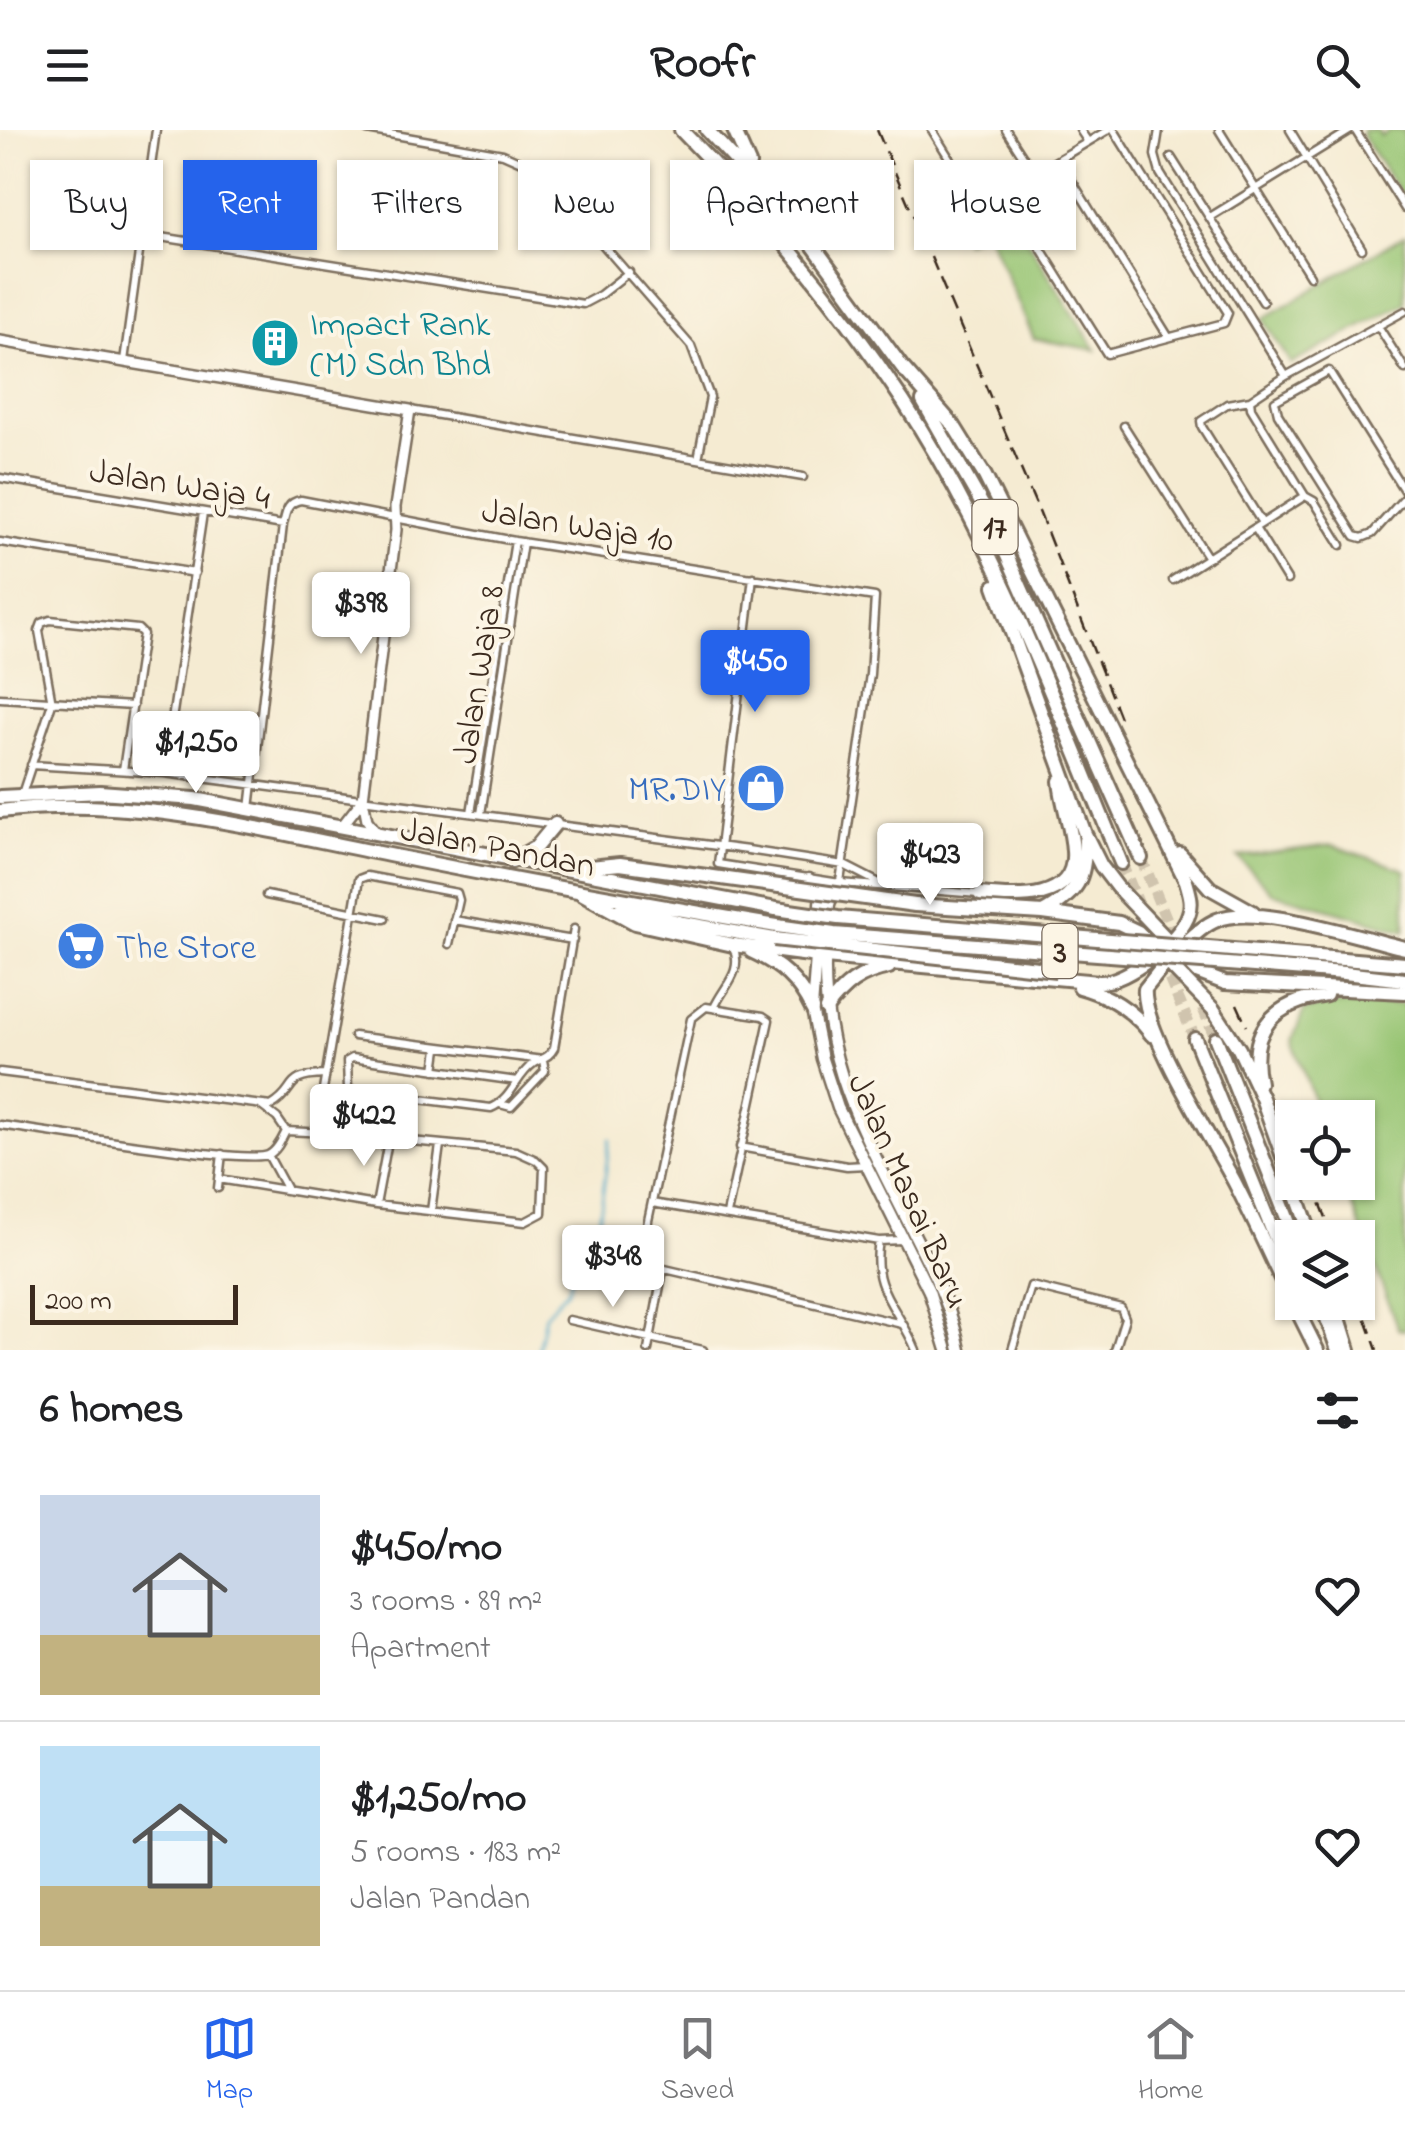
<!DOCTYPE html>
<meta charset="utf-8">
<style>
body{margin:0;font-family:"Indie Flower",sans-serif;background:#f2f2f2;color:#202124;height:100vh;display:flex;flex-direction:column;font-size:38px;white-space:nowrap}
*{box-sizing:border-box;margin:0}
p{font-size:32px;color:#757577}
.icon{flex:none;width:55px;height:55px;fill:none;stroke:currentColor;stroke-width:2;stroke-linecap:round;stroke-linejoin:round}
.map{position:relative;height:1220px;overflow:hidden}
.sheet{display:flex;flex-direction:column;background:#fff;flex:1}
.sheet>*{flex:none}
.hud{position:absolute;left:30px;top:30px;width:1345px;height:90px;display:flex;gap:20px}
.fabs{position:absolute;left:1275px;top:970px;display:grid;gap:20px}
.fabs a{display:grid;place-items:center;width:100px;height:100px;border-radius:0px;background:#fff;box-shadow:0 2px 8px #0004;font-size:50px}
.scale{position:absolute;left:30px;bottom:25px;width:208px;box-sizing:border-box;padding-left:10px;border:5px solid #3b2a1e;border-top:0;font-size:28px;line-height:35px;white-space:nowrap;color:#3b2a1e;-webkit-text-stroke:8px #fcf5e5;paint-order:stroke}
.price{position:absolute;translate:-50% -85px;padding:0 22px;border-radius:10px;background:#fff;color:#222;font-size:32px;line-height:65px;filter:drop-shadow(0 2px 5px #0008)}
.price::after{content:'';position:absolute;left:50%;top:60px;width:30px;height:22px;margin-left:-15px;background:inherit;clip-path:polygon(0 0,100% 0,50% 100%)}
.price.selected{background:#2563eb;color:#fff}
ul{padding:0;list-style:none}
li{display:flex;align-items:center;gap:30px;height:250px;padding:0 40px}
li+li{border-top:2px solid #e0e0e0}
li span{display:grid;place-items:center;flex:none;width:280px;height:200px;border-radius:0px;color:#555}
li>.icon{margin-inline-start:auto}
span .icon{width:120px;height:120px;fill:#fffc;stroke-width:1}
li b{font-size:42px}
h2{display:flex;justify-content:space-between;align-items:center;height:120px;padding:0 40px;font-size:42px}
.pill{padding:0 35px;border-radius:0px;background:#fff;box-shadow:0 2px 8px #0004;font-size:35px;line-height:90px}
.pill.selected{background:#2563eb;color:#fff}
header{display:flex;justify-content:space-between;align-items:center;height:130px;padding:0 40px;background:#fff;font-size:45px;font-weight:700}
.menu{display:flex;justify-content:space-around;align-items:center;height:140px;border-top:2px solid #e0e0e0;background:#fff;font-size:28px;color:#757577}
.menu a{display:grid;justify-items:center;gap:5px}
.menu .selected{color:#2563eb}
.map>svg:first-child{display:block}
.green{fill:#96c472;stroke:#687748;stroke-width:2.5}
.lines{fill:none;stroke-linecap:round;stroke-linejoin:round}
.stream{stroke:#4ba8c9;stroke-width:2.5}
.highway-tunnel{stroke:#d0c4ae;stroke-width:12;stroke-dasharray:12 6;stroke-linecap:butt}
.street-casing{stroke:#7c6e5d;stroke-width:11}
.secondary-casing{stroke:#7c6e5d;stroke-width:14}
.primary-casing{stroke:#7c6e5d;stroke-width:15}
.highway-casing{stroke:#7c6e5d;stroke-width:18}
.street{stroke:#fff;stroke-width:6}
.secondary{stroke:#fff;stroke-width:9}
.primary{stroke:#fff;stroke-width:10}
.highway{stroke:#fff;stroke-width:12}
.rail{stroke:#3b2a1e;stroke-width:2.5;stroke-dasharray:15 8;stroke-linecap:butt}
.highway-bridge-casing{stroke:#7c6e5d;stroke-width:18;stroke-linecap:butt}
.highway-bridge{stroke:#fff;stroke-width:12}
.labels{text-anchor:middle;stroke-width:8;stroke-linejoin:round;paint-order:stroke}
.shield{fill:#fcf5e5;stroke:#75675a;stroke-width:2.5}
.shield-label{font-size:32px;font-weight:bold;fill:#3b2a1e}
.culture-label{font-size:35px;fill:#0d838f;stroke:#fcf5e5;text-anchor:start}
.street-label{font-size:35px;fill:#3b2a1e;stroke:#fcf5e5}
.shop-label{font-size:35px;fill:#366cbe;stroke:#fcf5e5;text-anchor:end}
</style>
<header><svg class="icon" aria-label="menu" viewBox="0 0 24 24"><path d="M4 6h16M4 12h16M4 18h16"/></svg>Roofr<svg class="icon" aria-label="search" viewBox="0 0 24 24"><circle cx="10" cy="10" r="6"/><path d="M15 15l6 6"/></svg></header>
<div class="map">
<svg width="1405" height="1220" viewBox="0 0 1405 1220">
<rect width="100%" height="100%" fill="#fcf5e5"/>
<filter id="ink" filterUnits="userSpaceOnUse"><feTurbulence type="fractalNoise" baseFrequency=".01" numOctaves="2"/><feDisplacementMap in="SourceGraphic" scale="20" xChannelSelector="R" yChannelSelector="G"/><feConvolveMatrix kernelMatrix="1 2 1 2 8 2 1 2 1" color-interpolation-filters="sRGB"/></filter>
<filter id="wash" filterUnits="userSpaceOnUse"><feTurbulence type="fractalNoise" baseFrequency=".0048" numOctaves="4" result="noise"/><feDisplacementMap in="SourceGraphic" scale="40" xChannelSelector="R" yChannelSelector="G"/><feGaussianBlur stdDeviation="2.25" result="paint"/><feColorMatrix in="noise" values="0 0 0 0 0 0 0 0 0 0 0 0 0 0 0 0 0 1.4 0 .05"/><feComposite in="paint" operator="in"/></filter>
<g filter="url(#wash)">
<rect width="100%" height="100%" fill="#f5ebd2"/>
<path class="green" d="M1363,0H1377L1381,6L1391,0H1405V72L1362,5Z
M1005,75L1096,220L1034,209L979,83Z
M966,76L980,103L965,111L951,84Z
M1405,105V173L1291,234L1263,189Z
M1332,715L1405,740V801L1273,763L1238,727Z
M1331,874H1405V1200L1398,1199L1344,1053L1358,1052V988L1320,987L1292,911L1304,880Z"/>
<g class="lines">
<path class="stream" d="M538,1220L545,1185L567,1160L576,1137L595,1122L610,1009"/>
</g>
</g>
<g filter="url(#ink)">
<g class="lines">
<path class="highway-tunnel" d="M1141,728L1216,909
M1121,733L1195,909"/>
<g class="street-casing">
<path id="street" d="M367,0L503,24L537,39L691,216L710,267L698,329
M932,0L977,73L982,75L1108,0
M1006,0L1035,45
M1080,0L1088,12
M1159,0L1155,25L1160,43L1286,246
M1219,0L1310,146
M1290,0L1362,119
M1355,0L1405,79
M1171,27L1263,172
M1059,30L1168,206
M1006,63L1107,224L1224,193L1228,183L1114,0
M1210,87L1351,0
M142,104L583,174L600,165L629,142
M1378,196L1405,239
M124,231L156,0
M1250,270L1251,278L1305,366L1314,371L1341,415
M410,280L803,347
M1124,296L1208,428
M0,348L283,395
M1405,362L1329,241L1275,271L1278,284L1355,406L1362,408L1372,404L1405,367
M1262,393L1202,297L1201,291L1227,274L1250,270L1286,246L1405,181
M1255,398L1287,450
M0,412L195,443
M753,447L718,734L840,753L979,764
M1173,450L1305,366
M0,568L133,576
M31,635L164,643L748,720L844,735L883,755
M164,643L203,383
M22,664L52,573L39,501L42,493L50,490L138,499L143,504L123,640
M250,679L283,395C286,382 287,372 301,370L515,411L875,467L870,544L840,752
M471,683L515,411
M481,684L523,412
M266,765L385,789
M454,790L573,810
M714,878C724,855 744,843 733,816
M354,906L543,930L545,941L511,977L500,974
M435,940L438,919
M0,942L271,976C299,960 281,946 325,945
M348,959L347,931L352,928L517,951
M260,975L277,988L286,1001L327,1003L342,966L348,960L491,978C512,970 516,945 534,933C543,927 548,929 554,918L574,799
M0,995C37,1000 247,1034 268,1025C277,1021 282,1009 286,1001
M316,1001L359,749L367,746L457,763L459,770L449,814
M740,1017L847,1036L866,1035
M268,1025L286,1058
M219,1049L376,1075L525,1092L542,1083L544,1038L536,1030L516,1021L327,1003
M218,1058L222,1024
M652,1073L879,1111L902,1110
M376,1075L388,1011
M431,1081L440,1015
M727,1084L769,890L763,886L706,877L691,889L639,1133L902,1194
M879,1111C870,1160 899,1178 916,1220
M569,1190L703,1220
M648,1220L663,1140
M1012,1220L1031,1156L1121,1178L1125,1188L1115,1220"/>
</g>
<g class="secondary-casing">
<path id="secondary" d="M0,211L410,280L395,377L396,400L363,669L367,690L378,704
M342,696L363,669"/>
</g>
<g class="primary-casing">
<path id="primary" d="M809,749L821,761L812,879L822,929L838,978L929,1161L947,1220
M840,753C825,769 828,790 826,811C817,930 865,1004 915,1106C934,1144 952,1179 960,1220"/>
</g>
<g class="highway-casing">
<path id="highway" d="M681,0C764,85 837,171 903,271C996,413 1056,576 1121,733
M707,0L807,107L905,241
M734,0L749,34
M923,271L992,392L1141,728
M995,456L1085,704L1101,736L1117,757L1199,843L1225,853L1405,862
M0,667L100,662L195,669L776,779
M0,681C132,664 261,700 389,725C518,751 647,774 777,796
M1180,724L1210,758L1253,782
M512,731L536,717L555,694
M580,738L620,734L779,756
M581,763L635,793L733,815L825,827L1099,852C1127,853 1182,809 1189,783C1193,772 1189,762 1186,751L985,346L954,296L903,238
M980,764C1013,767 1077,774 1073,721C1072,698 1062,674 1060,651
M915,775L1043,783L1119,793L1138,802L1213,879L1239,919L1262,968L1312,1108
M621,778L683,793L774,809
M1043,783C1077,763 1086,750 1085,710
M751,821C781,835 798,850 812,879
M1343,829L1405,834
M1344,843L1405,850
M1079,857C1109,865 1133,880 1152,905
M826,879C844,855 859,843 889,837
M1195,909L1292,1149
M1216,909L1295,1108
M1259,953C1247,898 1275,873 1326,865
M1292,1172C1273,1132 1255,1092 1235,1053C1214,1013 1141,898 1145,859C1160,839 1194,799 1217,790C1256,773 1361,808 1405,818
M1293,1172L1317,1220
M1321,1172L1338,1220
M1334,1172L1349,1220"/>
</g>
<use href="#street" class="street"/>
<use href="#secondary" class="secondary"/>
<use href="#primary" class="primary"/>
<use href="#highway" class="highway"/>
<path class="rail" d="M877,0L1040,384L1122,593
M1237,874L1247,896
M1282,974L1292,1002
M1312,1052L1334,1108
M1358,1167L1377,1220"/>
<g class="highway-bridge-casing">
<path id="highway-bridge" d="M779,756L915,775
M776,779L838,788L1343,829
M777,796L834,804L1344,843
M774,809L1056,840"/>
</g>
<use href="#highway-bridge" class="highway-bridge"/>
</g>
</g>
<defs>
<g id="building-disc" transform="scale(2.5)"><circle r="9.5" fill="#0f9aa8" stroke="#fcf5e5"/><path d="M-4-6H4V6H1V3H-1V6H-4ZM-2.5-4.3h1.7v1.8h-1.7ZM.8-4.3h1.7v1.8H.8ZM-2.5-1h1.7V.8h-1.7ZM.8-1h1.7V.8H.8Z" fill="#fff"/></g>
<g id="shop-disc" transform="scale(2.5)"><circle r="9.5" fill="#3f7fe0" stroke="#fcf5e5"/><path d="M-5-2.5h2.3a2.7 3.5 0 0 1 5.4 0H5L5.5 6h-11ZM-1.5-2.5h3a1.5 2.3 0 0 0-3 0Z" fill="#fff"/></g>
<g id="supermarket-disc" transform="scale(2.5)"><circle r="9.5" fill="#3f7fe0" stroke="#fcf5e5"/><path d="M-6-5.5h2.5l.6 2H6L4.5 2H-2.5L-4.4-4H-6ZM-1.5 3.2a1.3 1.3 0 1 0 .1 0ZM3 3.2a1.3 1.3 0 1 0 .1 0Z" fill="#fff"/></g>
</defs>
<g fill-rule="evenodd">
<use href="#building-disc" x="275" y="213"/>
<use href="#shop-disc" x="761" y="658"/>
<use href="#supermarket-disc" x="81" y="816"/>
</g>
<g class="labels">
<g class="shield">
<rect x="972.5" y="370" width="45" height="54" rx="8"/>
<rect x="1042.5" y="794" width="35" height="54" rx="8"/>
</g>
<g class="shield-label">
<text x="995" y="408">17</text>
<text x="1060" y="832">3</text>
</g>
<g class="culture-label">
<text x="310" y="205">Impact Rank<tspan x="310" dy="40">(M) Sdn Bhd</tspan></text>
</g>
<g class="street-label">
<text transform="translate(180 353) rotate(9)" y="12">Jalan Waja 4</text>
<text transform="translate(578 394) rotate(9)" y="12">Jalan Waja 10</text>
<text transform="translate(477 544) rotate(-81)" y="12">Jalan Waja 8</text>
<text transform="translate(498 716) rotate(11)" y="12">Jalan Pandan</text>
<text transform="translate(910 1060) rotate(66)" y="12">Jalan Masai Baru</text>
</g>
<g class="shop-label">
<text x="726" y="670">MR.DIY</text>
<text x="116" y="828" text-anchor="start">The Store</text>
</g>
</g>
</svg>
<div class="fabs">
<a><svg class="icon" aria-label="locate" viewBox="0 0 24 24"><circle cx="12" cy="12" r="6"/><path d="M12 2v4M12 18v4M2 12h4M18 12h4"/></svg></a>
<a><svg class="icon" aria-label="layers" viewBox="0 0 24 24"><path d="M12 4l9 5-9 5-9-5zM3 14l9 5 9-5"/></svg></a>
</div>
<div class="scale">200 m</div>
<b class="price" style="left:361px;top:527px">$398</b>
<b class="price selected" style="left:755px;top:585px">$450</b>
<b class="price" style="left:196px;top:666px">$1,250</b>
<b class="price" style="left:930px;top:778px">$423</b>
<b class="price" style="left:364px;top:1039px">$422</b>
<b class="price" style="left:613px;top:1180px">$348</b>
<div class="hud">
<a class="pill">Buy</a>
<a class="pill selected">Rent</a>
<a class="pill">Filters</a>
<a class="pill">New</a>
<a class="pill">Apartment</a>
<a class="pill">House</a>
</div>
</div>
<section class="sheet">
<h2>6 homes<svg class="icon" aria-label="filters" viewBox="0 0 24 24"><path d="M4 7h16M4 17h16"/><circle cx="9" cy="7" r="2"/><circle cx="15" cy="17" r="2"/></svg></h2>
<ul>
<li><span style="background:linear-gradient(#c9d6e8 70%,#c2b280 0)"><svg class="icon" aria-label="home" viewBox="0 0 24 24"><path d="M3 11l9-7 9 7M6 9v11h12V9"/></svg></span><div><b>$450/mo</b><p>3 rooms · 89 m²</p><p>Apartment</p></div><svg class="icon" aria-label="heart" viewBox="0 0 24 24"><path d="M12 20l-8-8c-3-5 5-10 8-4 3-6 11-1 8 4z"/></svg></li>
<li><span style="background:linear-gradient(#bfe0f5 70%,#c2b280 0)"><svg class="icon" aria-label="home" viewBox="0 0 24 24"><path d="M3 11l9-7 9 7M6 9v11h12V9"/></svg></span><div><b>$1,250/mo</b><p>5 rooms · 183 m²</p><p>Jalan Pandan</p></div><svg class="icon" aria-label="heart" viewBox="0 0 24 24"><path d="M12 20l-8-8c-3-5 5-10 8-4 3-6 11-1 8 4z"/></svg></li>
</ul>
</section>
<nav class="menu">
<a class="selected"><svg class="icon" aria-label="map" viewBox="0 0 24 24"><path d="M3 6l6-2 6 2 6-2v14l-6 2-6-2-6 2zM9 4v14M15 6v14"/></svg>Map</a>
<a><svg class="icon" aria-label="saved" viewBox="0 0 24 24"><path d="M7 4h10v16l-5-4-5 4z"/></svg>Saved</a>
<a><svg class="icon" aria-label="home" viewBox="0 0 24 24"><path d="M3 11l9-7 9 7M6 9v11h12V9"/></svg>Home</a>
</nav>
